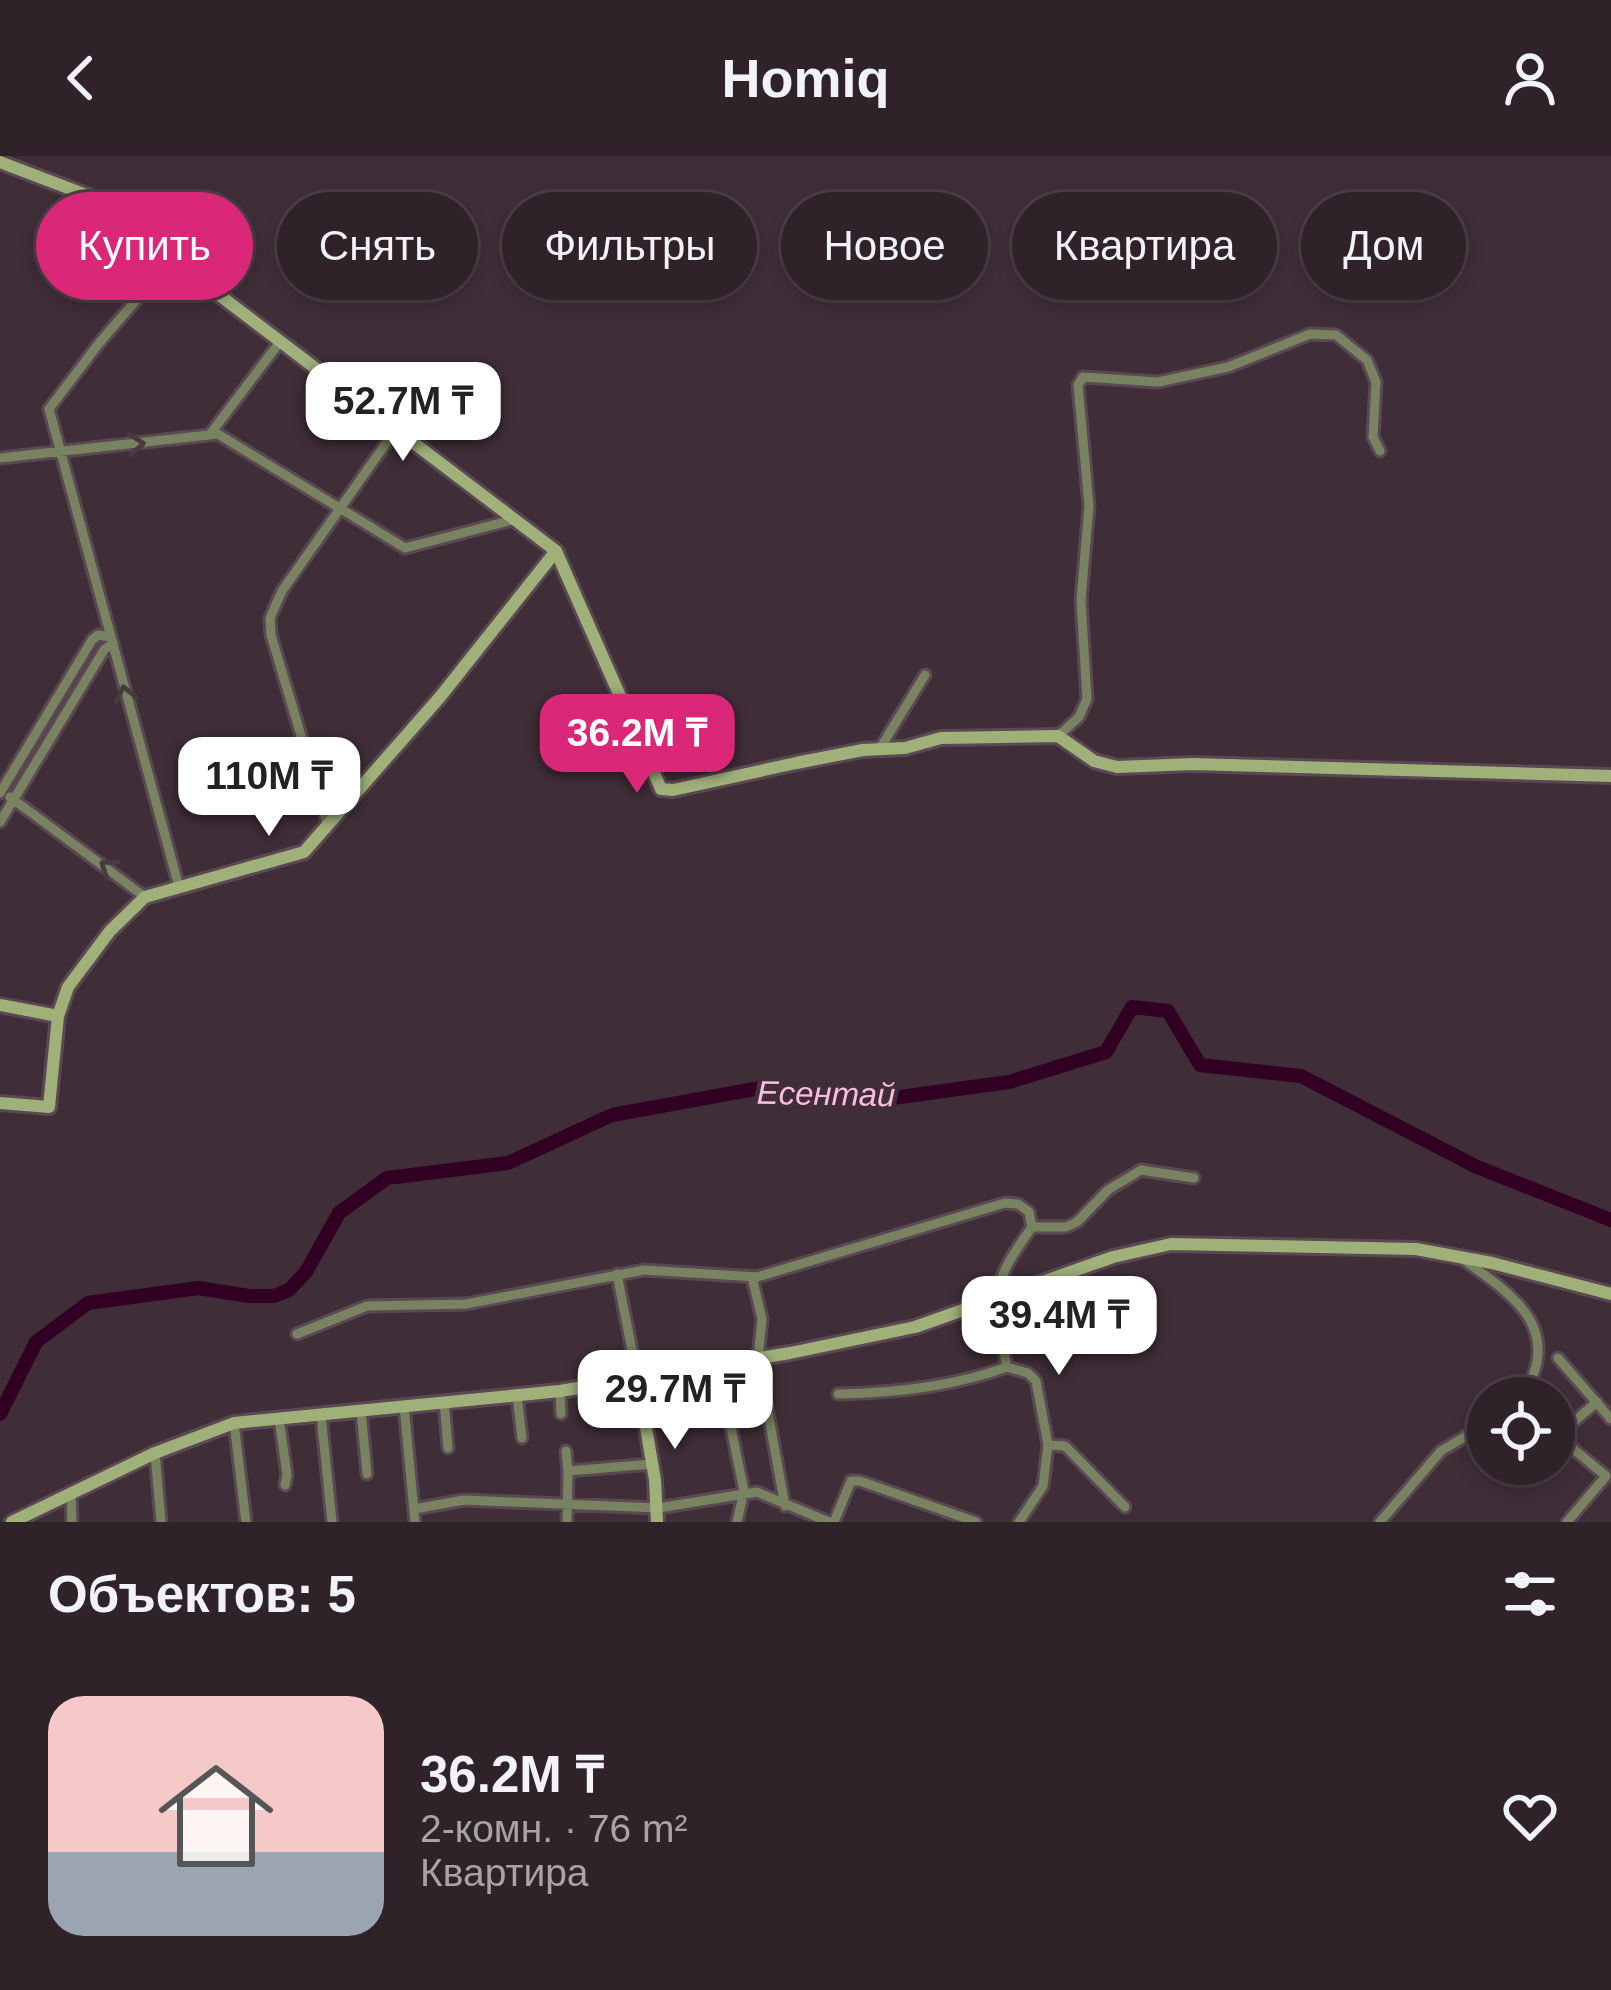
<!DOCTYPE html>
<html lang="ru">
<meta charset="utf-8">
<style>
body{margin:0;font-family:Arial,sans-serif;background:#372a31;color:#f1f3f6;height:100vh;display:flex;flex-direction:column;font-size:45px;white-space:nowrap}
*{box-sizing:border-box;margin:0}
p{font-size:39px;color:#a7a4a8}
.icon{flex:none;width:66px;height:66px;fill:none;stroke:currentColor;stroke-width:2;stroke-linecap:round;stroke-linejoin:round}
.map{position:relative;height:1366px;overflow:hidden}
.sheet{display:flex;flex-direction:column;background:#2f2229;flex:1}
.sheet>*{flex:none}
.guide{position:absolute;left:36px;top:36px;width:1539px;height:108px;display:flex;gap:24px}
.controls{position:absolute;left:1467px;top:1221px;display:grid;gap:24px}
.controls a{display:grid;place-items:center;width:108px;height:108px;border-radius:50%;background:#2f2229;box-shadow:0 6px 18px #0003,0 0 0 3px #4a3f46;font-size:60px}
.price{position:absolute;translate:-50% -102px;padding:0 27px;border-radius:24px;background:#fff;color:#222;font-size:39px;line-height:78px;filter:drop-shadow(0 3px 6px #0008)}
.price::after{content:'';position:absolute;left:50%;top:72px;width:36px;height:27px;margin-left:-18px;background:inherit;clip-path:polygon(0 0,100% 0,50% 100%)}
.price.active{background:#db2777;color:#fff}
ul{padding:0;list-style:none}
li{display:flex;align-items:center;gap:36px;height:300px;padding:0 48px}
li+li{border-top:3px solid #4a3f46}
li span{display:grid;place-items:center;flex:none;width:336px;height:240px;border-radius:36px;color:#555}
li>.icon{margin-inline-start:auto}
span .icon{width:144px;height:144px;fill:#fffc;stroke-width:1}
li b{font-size:51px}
h2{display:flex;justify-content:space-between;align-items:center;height:144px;padding:0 48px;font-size:51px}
.tag{padding:0 42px;border-radius:54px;background:#2f2229;box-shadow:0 6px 18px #0003,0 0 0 3px #4a3f46;font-size:42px;line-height:108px}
.tag.active{background:#db2777;color:#fff}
header{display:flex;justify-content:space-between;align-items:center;height:156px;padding:0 48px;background:#2f2229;font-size:54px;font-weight:600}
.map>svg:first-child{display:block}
.water{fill:#310022}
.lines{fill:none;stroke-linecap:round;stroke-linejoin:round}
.river{stroke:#310022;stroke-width:14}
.street-casing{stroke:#5a4952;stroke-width:15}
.secondary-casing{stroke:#5a4952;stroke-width:18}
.street{stroke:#798361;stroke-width:9}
.secondary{stroke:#a0b079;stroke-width:12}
.oneway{stroke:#483a3d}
.labels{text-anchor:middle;stroke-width:9;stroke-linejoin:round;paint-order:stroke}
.water-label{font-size:33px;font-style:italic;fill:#fcbce0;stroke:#3f2d37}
</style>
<header><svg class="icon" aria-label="back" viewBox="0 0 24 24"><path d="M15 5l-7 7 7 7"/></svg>Homiq<svg class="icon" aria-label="person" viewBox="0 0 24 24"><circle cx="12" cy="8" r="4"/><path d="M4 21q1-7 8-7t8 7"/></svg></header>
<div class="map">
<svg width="1611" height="1366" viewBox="0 0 1611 1366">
<rect width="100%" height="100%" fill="#3f2d37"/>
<path class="water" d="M690,33L731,48L730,60L690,56L674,72L677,93L720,81L724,82L720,98C699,97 681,110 659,112L648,127L632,132L622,123L610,99C620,50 650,48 690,33Z"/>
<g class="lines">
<path class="river" d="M0,1258L36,1186L88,1147L198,1132L249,1140H274L289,1134L306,1116L339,1057L387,1022L508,1007L612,959L760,932L878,944L1009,926L1106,896L1132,851L1168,855L1200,909L1301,920L1477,1011L1611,1064"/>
<g class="street-casing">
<path id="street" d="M171,104L100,186L49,253L179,731
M211,277L279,187
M0,302L218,278L405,392L516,363
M1058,580L1079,561L1087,543L1081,444L1089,350L1078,229L1083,221L1158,226L1228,211L1310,178L1336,179L1367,204L1376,226L1373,281L1380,295
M879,594L925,519
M0,637L92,484L98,479L111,481
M10,641L145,741
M0,666L104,494L113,487
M328,670L271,479L270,462L282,435L396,273
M1464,1104C1502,1132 1553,1162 1534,1217C1530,1228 1529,1234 1521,1242
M617,1118L638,1225
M752,1121L762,1163L758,1202L785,1350
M297,1178L367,1150L466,1148L644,1114L757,1121L1005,1047L1018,1048L1029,1056L1032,1071H1066L1077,1066L1108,1034L1141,1014L1194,1022
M1558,1202L1611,1263
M718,1209L744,1335L737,1366
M560,1235L561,1258
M838,1238C893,1237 955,1230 1007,1211
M517,1239L522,1282
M444,1246L448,1292
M404,1250L415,1366
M361,1255L367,1318
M321,1259L332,1366
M279,1262L287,1319L285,1329
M234,1267L246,1366
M1554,1277L1606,1320L1567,1366
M1557,1280L1597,1246
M1048,1289L1065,1290L1125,1351
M566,1295L568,1315
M155,1297L161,1366
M71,1338L72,1366
M414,1353L464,1344L658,1352L757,1336L829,1366
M567,1366L568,1315L652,1308
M834,1366L851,1325H860L976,1366
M1019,1366L1043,1330L1048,1289L1036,1225L1028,1217L1007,1211C993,1140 988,1132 1032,1071
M1380,1366L1441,1295L1488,1267"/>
</g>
<g class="secondary-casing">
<path id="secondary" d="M0,6L89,40L556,395L661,633L673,634L796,607L863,594L905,592L941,582L1058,580L1094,605L1117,611L1193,608L1611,620
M0,849L58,860
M0,947L49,951L58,860L68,831L110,775L145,741L304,696L440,541L556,395
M638,1225L655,1324L657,1366
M12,1366L155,1297L234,1267L560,1235L790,1197L915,1171L1113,1101L1171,1088L1416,1093L1492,1107L1611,1138"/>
</g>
<use href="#street" class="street"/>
<use href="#secondary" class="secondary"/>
</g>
<defs><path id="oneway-chevron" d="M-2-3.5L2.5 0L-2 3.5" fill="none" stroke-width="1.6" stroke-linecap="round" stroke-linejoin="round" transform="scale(3)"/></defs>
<g class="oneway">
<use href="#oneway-chevron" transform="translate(136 288) rotate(-6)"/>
<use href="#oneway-chevron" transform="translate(125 538) rotate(-104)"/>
<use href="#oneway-chevron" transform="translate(108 711) rotate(-145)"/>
</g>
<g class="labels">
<g class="water-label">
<text transform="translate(826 937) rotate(1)" y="12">Есентай</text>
</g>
</g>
</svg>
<div class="controls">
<a><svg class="icon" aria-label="locate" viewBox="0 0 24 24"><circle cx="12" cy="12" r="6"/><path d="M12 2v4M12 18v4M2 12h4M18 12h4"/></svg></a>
</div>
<b class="price" style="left:403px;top:308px">52.7M ₸</b>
<b class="price active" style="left:637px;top:640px">36.2M ₸</b>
<b class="price" style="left:269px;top:683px">110M ₸</b>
<b class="price" style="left:1059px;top:1222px">39.4M ₸</b>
<b class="price" style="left:675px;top:1296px">29.7M ₸</b>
<div class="guide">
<a class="tag active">Купить</a>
<a class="tag">Снять</a>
<a class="tag">Фильтры</a>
<a class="tag">Новое</a>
<a class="tag">Квартира</a>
<a class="tag">Дом</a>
</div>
</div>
<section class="sheet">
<h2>Объектов: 5<svg class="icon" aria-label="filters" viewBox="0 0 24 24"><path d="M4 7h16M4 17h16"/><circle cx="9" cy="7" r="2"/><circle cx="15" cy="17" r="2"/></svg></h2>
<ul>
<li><span style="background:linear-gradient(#f6c9c9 65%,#9aa5b1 0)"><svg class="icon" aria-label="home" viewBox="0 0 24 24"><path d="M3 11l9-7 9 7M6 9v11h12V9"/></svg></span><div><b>36.2M ₸</b><p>2-комн. · 76 m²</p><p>Квартира</p></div><svg class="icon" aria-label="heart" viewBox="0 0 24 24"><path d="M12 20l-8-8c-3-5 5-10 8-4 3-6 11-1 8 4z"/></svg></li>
</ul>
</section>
